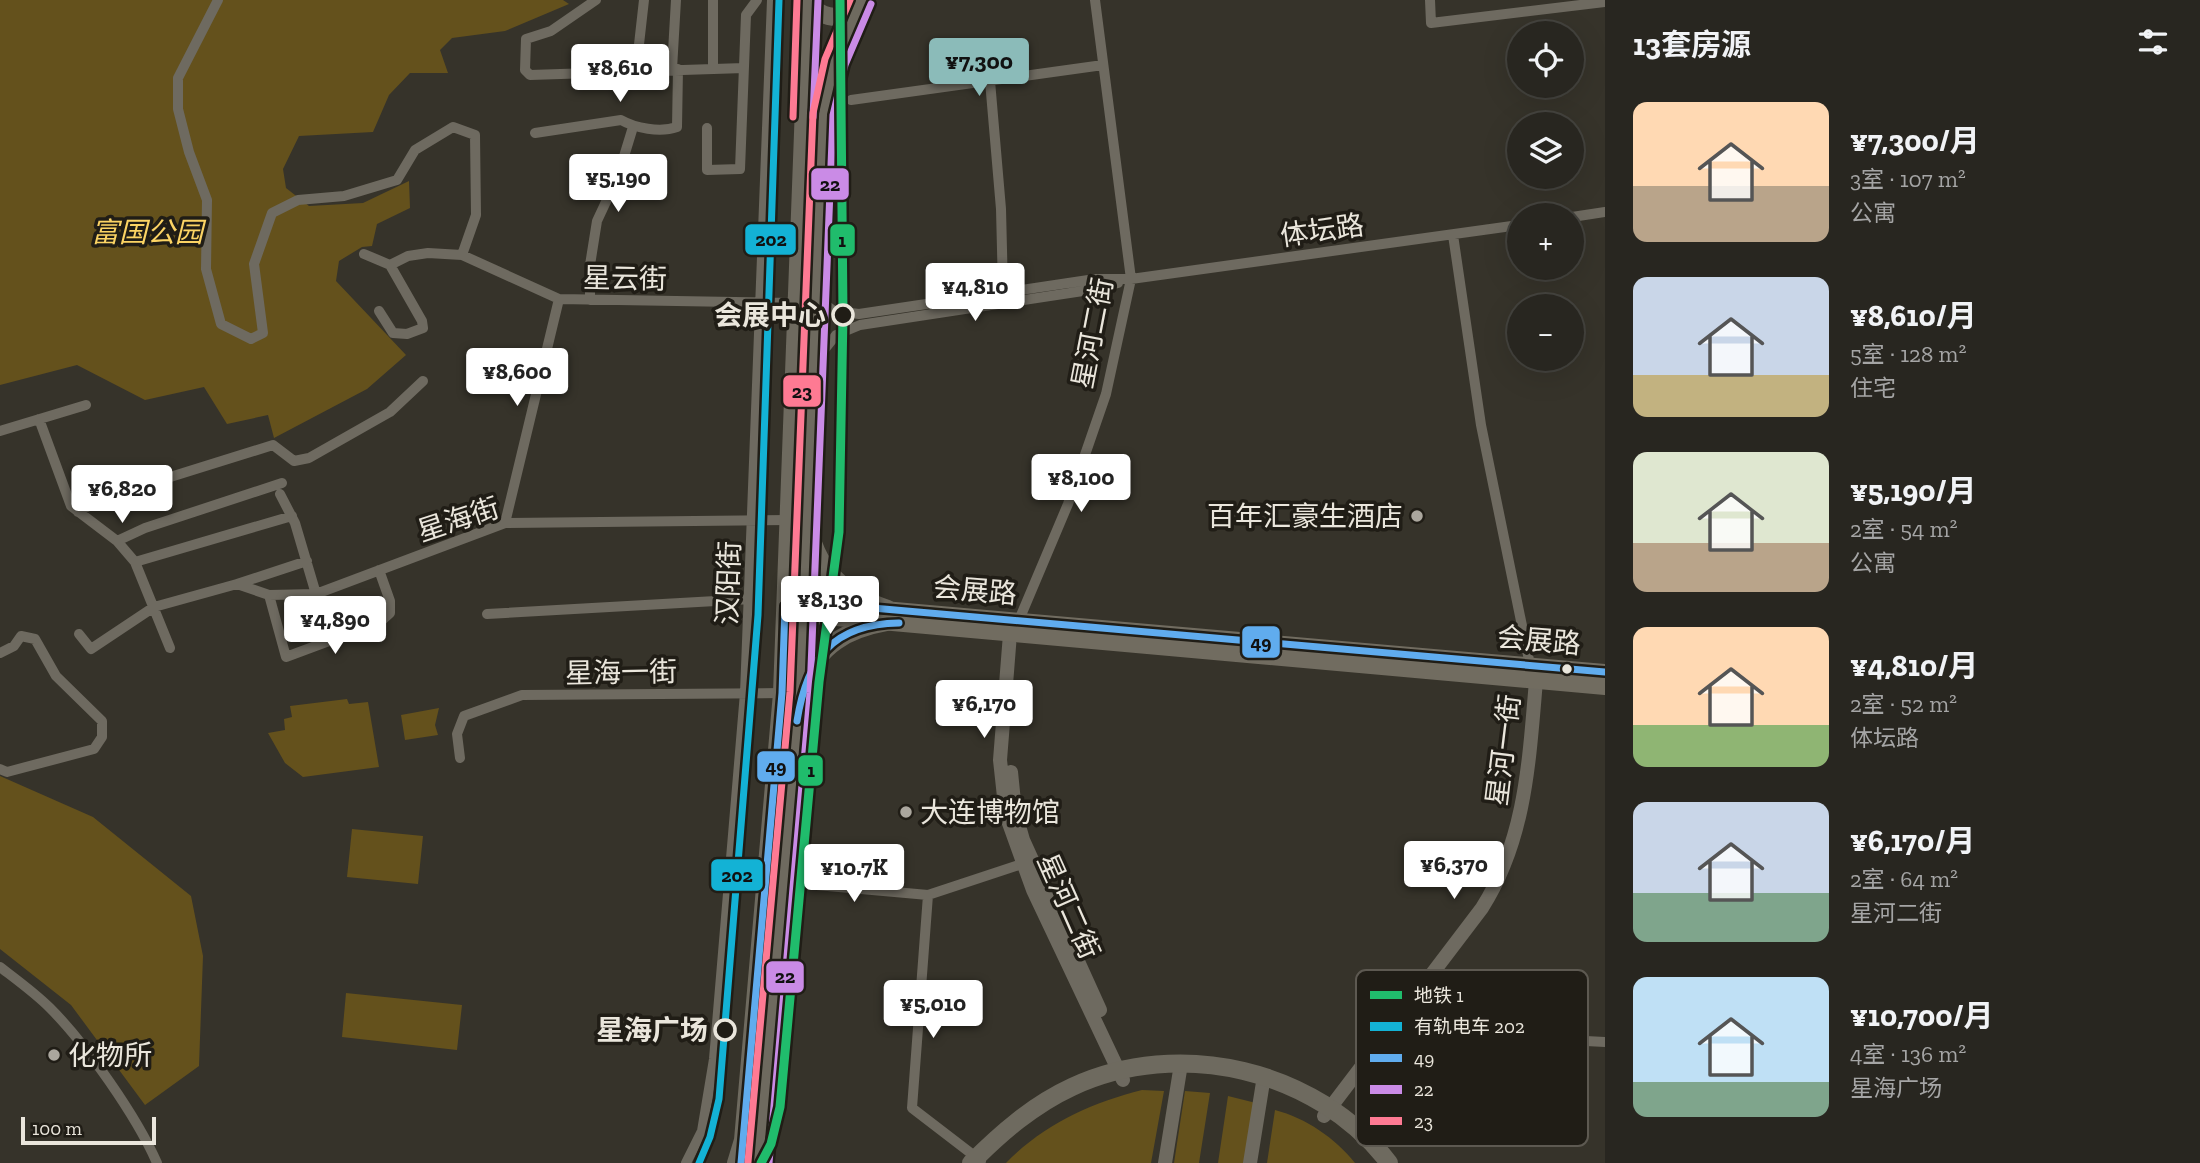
<!DOCTYPE html>
<html lang="zh">
<meta charset="utf-8">
<style>
body{margin:0;font-family:"Zilla Slab","Noto Sans SC",serif;background:#34322d;color:#f1f3f6;height:100vh;display:flex;flex-direction:column;font-size:26px;white-space:nowrap}
*{box-sizing:border-box;margin:0}
p{font-size:23px;color:#a5a5a5}
.icon{flex:none;width:38px;height:38px;fill:none;stroke:currentColor;stroke-width:2;stroke-linecap:round;stroke-linejoin:round}
.map{position:relative;flex:1;overflow:hidden}
.drawer{display:flex;flex-direction:column;background:#282620;width:595px}
.drawer>*{flex:none}
.tools{position:absolute;left:1507px;top:21px;display:grid;gap:14px}
.tools a{display:grid;place-items:center;width:77px;height:77px;border-radius:50%;background:#282620;box-shadow:0 7px 28px #0002,0 0 0 2px #44433e;font-size:35px}
.scale{position:absolute;left:21px;bottom:18px;width:135px;box-sizing:border-box;padding-left:7px;border:4px solid #eae6dc;border-top:0;font-size:19px;line-height:24px;white-space:nowrap;color:#eae6dc;-webkit-text-stroke:5px #201d16;paint-order:stroke}
.price{position:absolute;translate:-50% -60px;padding:0 16px;border-radius:7px;background:#fff;color:#222;font-size:23px;line-height:46px;filter:drop-shadow(0 2px 4px #0008)}
.price::after{content:'';position:absolute;left:50%;top:42px;width:21px;height:16px;margin-left:-10px;background:inherit;clip-path:polygon(0 0,100% 0,50% 100%)}
.price.on{background:#8bbbb9;color:#111}
ul{padding:0;list-style:none}
li{display:flex;align-items:center;gap:21px;height:175px;padding:0 28px}
li span{display:grid;place-items:center;flex:none;width:196px;height:140px;border-radius:14px;color:#555}
li>.icon{margin-inline-start:auto}
span .icon{width:84px;height:84px;fill:#fffc;stroke-width:1}
li b{font-size:30px}
h2{display:flex;justify-content:space-between;align-items:center;height:84px;padding:0 28px;font-size:30px}
main{display:flex;flex:1;min-height:0}
.map>svg:first-child{display:block}
.green{fill:#64511c}
.lines{fill:none;stroke-linecap:round;stroke-linejoin:round}
.minor{stroke:#6e6a60;stroke-width:10}
.tertiary{stroke:#6e6a60;stroke-width:14}
.secondary{stroke:#716c60;stroke-width:16}
.trunk{stroke:#6e6a5f;stroke-width:18}
.bus-1-casing{stroke:#201d16;stroke-width:12}
.bus-2-casing{stroke:#201d16;stroke-width:12}
.bus-3-casing{stroke:#201d16;stroke-width:12}
.bus-1{stroke:#60acee;stroke-width:7}
.bus-2{stroke:#ca8be6;stroke-width:7}
.bus-3{stroke:#fe7a93;stroke-width:7}
.tram-1-casing{stroke:#201d16;stroke-width:12}
.tram-1{stroke:#13b2d5;stroke-width:7}
.metro-1-casing{stroke:#201d16;stroke-width:14}
.metro-1{stroke:#20bc6c;stroke-width:9}
.stop-dot{fill:#201d16;stroke:#eae6dc;stroke-width:3.5}
.poi-dot{fill:#aba79e;stroke:#201d16;stroke-width:2.5}
.bus-dot{fill:#eae6dc;stroke:#201d16;stroke-width:2.5}
.labels{text-anchor:middle;stroke-width:7;stroke-linejoin:round;paint-order:stroke}
.street-label{font-size:28px;fill:#eae6dc;stroke:#201d16}
.park-label{font-size:28px;font-style:italic;fill:#fcd464;stroke:#201d16}
.stop-label{font-size:28px;font-weight:bold;fill:#eae6dc;stroke:#201d16;text-anchor:end}
.poi-label{font-size:28px;fill:#eae6dc;stroke:#201d16;text-anchor:start}
.key{fill:#201d16;stroke:#5d5951;stroke-width:2}
.key-label{font-size:19px;fill:#eae6dc}
.line-badge{stroke:#201d16;stroke-width:2.5}
.pale-badge-label{font-size:19px;text-anchor:middle;font-weight:bold;fill:#111}
</style>
<main>
<div class="map">
<svg width="1605" height="1163" viewBox="0 0 1605 1163">
<rect width="100%" height="100%" fill="#36332a"/>
<path class="green" d="M0,0H563L569,4L505,31L452,38L440,50L448,73H410L389,95L373,132L299,136L283,169L286,188L309,206L363,203L409,181L410,208L377,224L372,246L362,247L339,261L336,281L406,355L367,389L274,438L268,415L227,424L204,387L145,400L77,365L0,385Z
M347,699L349,704L368,702L379,767L303,777L285,763L268,733L285,730L284,719L292,717L290,706Z
M439,708L435,725L438,735L405,740L401,715Z
M0,776L93,817L191,896L203,956L199,1066L145,1105L71,1005L0,949Z
M352,829L423,836L418,884L347,877Z
M346,993L462,1005L457,1050L342,1037Z
M1142,1090L1164,1091L1151,1163H1006C1044,1124 1091,1103 1142,1090Z
M1185,1091L1210,1093L1199,1163H1174Z
M1228,1096L1256,1103L1246,1163H1218Z
M1275,1110C1306,1118 1335,1138 1355,1163H1267Z"/>
<g class="lines">
<path class="minor" d="M218,0L178,78V109L189,152L207,200L206,269L221,324L251,339L263,333L254,264L272,213L298,200L344,196L397,180L415,150L453,127L475,135L476,215L462,255
M596,0L551,31L526,39L525,70L530,75L744,68
M1430,0L1431,23L1605,2
M713,68V0
M672,69L676,0
M636,71L644,0
M990,81L1001,209L1003,290
M851,100L1103,65
M707,128V170L740,169L746,15L757,0
M535,133L621,120C635,128 660,133 677,127L678,69
M1572,217L1605,212
M1453,235L1481,425L1530,665
M364,254L390,265L408,256L428,253L462,255L559,299L796,303
M816,298L834,311L859,314L1095,279H1131L1519,225
M590,300V265L597,221L618,176L633,127
M379,311L393,333L407,334L423,328L422,321L390,265
M816,360L836,335L860,325L1096,289L1118,283
M39,419L71,506L117,541L135,562L170,648
M0,431L86,405
M280,494L295,523L316,594
M78,512L103,498L273,445L294,461L309,458L390,412L423,381
M505,523L559,299
M117,541L145,528L282,483
M135,562L292,516
M237,584L307,561
M269,595L286,657L380,622L390,613V601L379,570
M487,614L751,599
M1019,620L1068,504L1106,394L1131,279L1095,0
M79,634L91,649L154,607L237,584L269,595L316,594L505,523L789,520
M0,653L14,646L21,636L35,639L56,676L102,721V737L94,749L7,772L0,769
M460,758L457,734L464,716L522,695L782,693
M783,882L928,895L1022,864
M928,895L912,1108L981,1161
M0,967C17,980 35,993 50,1008C86,1044 137,1117 157,1163
M1401,1016L1420,1028L1437,1033L1605,1042
M686,1163L702,1131L714,1059L745,693L772,0"/>
<path class="tertiary" d="M1016,626L1010,634L1000,760L1006,815L1033,890L1123,1080
M1011,772L1015,812L1023,840L1100,1010
M1324,1116L1482,908C1526,839 1529,760 1536,681L1531,670
M1165,1163L1181,1064
M1250,1163L1264,1076"/>
<path class="secondary" d="M792,605L804,602L1605,672
M793,610L803,615L1605,687"/>
<path class="trunk" d="M808,1C818,17 837,21 854,13
M810,532C819,573 850,597 888,609
M804,684C818,645 848,629 887,622
M736,1163L743,1140L782,693L808,0
M758,1163L800,693L823,114L835,62L861,0
M971,1163C1001,1133 1033,1105 1072,1087C1179,1037 1317,1069 1389,1163"/>
<g class="bus-1-casing">
<path id="bus-1" d="M797,721C807,658 833,624 899,623
M741,1163L782,693L785,606L804,602L1605,672"/>
</g>
<g class="bus-2-casing">
<path id="bus-2" d="M813,117L818,0
M769,1163L810,693L833,115L845,65L871,4"/>
</g>
<g class="bus-3-casing">
<path id="bus-3" d="M793,117L797,0
M748,1162L790,692L813,113L825,59L850,0"/>
</g>
<use href="#bus-1" class="bus-1"/>
<use href="#bus-2" class="bus-2"/>
<use href="#bus-3" class="bus-3"/>
<g class="tram-1-casing">
<path id="tram-1" d="M699,1163L710,1137L719,1099L758,615L779,0"/>
</g>
<use href="#tram-1" class="tram-1"/>
<g class="metro-1-casing">
<path id="metro-1" d="M761,1163L771,1144L780,1107L819,682L839,532L843,314L840,0"/>
</g>
<use href="#metro-1" class="metro-1"/>
</g>
<g class="stop-dot">
<circle cx="843" cy="315" r="10"/>
<circle cx="725" cy="1030" r="10"/>
</g>
<g class="poi-dot">
<circle cx="1417" cy="516" r="7"/>
<circle cx="906" cy="812" r="7"/>
<circle cx="54" cy="1055" r="7"/>
</g>
<circle class="bus-dot" cx="1567" cy="669" r="6"/>
<g class="labels">
<g class="street-label">
<text transform="translate(1322 230) rotate(-8)" y="10">体坛路</text>
<text transform="translate(625 278) rotate(1)" y="10">星云街</text>
<text transform="translate(1092 333) rotate(-79)" y="10">星河二街</text>
<text transform="translate(458 519) rotate(-18)" y="10">星海街</text>
<text transform="translate(728 583) rotate(-88)" y="10">汉阳街</text>
<text transform="translate(975 590) rotate(5)" y="10">会展路</text>
<text transform="translate(1539 640) rotate(5)" y="10">会展路</text>
<text transform="translate(621 672) rotate(-1)" y="10">星海一街</text>
<text transform="translate(1503 750) rotate(-83)" y="10">星河一街</text>
<text transform="translate(1069 906) rotate(66)" y="10">星河二街</text>
</g>
<g class="park-label">
<text x="147" y="242">富国公园</text>
</g>
<g class="stop-label">
<text x="826" y="325">会展中心</text>
<text x="708" y="1040">星海广场</text>
</g>
<g class="poi-label">
<text x="1403" y="526" text-anchor="end">百年汇豪生酒店</text>
<text x="920" y="822">大连博物馆</text>
<text x="68" y="1065">化物所</text>
</g>
</g>
<rect x="1356" y="970" width="232" height="176" rx="10" class="key"/>
<rect x="1370" y="991" width="32" height="8" fill="#20bc6c"/>
<rect x="1370" y="1022" width="32" height="9" fill="#13b2d5"/>
<rect x="1370" y="1054" width="32" height="8" fill="#60acee"/>
<rect x="1370" y="1085" width="32" height="9" fill="#ca8be6"/>
<rect x="1370" y="1117" width="32" height="8" fill="#fe7a93"/>
<g class="key-label">
<text x="1414" y="1002">地铁 1</text>
<text x="1414" y="1033">有轨电车 202</text>
<text x="1414" y="1065">49</text>
<text x="1414" y="1096">22</text>
<text x="1414" y="1128">23</text>
</g>
<g class="line-badge">
<rect x="810" y="167" width="40" height="34" rx="7" fill="#ca8be6"/>
<rect x="744" y="223" width="53" height="33" rx="7" fill="#13b2d5"/>
<rect x="829" y="223" width="27" height="34" rx="7" fill="#20bc6c"/>
<rect x="782" y="374" width="40" height="34" rx="7" fill="#fe7a93"/>
<rect x="1241" y="625" width="40" height="34" rx="7" fill="#60acee"/>
<rect x="756" y="750" width="40" height="33" rx="7" fill="#60acee"/>
<rect x="797" y="754" width="27" height="33" rx="7" fill="#20bc6c"/>
<rect x="710" y="858" width="54" height="34" rx="7" fill="#13b2d5"/>
<rect x="765" y="960" width="40" height="34" rx="7" fill="#ca8be6"/>
</g>
<g class="pale-badge-label">
<text x="830" y="191">22</text>
<text x="771" y="246">202</text>
<text x="842" y="247">1</text>
<text x="802" y="398">23</text>
<text x="1261" y="649">49</text>
<text x="776" y="773">49</text>
<text x="811" y="777">1</text>
<text x="737" y="882">202</text>
<text x="785" y="983">22</text>
</g>
</svg>
<div class="tools">
<a><svg class="icon" aria-label="locate" viewBox="0 0 24 24"><circle cx="12" cy="12" r="6"/><path d="M12 2v4M12 18v4M2 12h4M18 12h4"/></svg></a>
<a><svg class="icon" aria-label="layers" viewBox="0 0 24 24"><path d="M12 4l9 5-9 5-9-5zM3 14l9 5 9-5"/></svg></a>
<a>+</a>
<a>−</a>
</div>
<div class="scale">100 m</div>
<b class="price on" style="left:979px;top:98px">¥7,300</b>
<b class="price" style="left:620px;top:104px">¥8,610</b>
<b class="price" style="left:618px;top:214px">¥5,190</b>
<b class="price" style="left:975px;top:323px">¥4,810</b>
<b class="price" style="left:517px;top:408px">¥8,600</b>
<b class="price" style="left:1081px;top:514px">¥8,100</b>
<b class="price" style="left:122px;top:525px">¥6,820</b>
<b class="price" style="left:830px;top:636px">¥8,130</b>
<b class="price" style="left:335px;top:656px">¥4,890</b>
<b class="price" style="left:984px;top:740px">¥6,170</b>
<b class="price" style="left:1454px;top:901px">¥6,370</b>
<b class="price" style="left:854px;top:904px">¥10.7K</b>
<b class="price" style="left:933px;top:1040px">¥5,010</b>
</div>
<section class="drawer">
<h2>13套房源<svg class="icon" aria-label="filters" viewBox="0 0 24 24"><path d="M4 7h16M4 17h16"/><circle cx="9" cy="7" r="2"/><circle cx="15" cy="17" r="2"/></svg></h2>
<ul>
<li><span style="background:linear-gradient(#ffd9b3 60%,#b9a48a 0)"><svg class="icon" aria-label="home" viewBox="0 0 24 24"><path d="M3 11l9-7 9 7M6 9v11h12V9"/></svg></span><div><b>¥7,300/月</b><p>3室 · 107 m²</p><p>公寓</p></div></li>
<li><span style="background:linear-gradient(#c9d6e8 70%,#c2b280 0)"><svg class="icon" aria-label="home" viewBox="0 0 24 24"><path d="M3 11l9-7 9 7M6 9v11h12V9"/></svg></span><div><b>¥8,610/月</b><p>5室 · 128 m²</p><p>住宅</p></div></li>
<li><span style="background:linear-gradient(#dfe7d0 65%,#b9a48a 0)"><svg class="icon" aria-label="home" viewBox="0 0 24 24"><path d="M3 11l9-7 9 7M6 9v11h12V9"/></svg></span><div><b>¥5,190/月</b><p>2室 · 54 m²</p><p>公寓</p></div></li>
<li><span style="background:linear-gradient(#ffd9b3 70%,#8fb573 0)"><svg class="icon" aria-label="home" viewBox="0 0 24 24"><path d="M3 11l9-7 9 7M6 9v11h12V9"/></svg></span><div><b>¥4,810/月</b><p>2室 · 52 m²</p><p>体坛路</p></div></li>
<li><span style="background:linear-gradient(#c9d6e8 65%,#7fa58c 0)"><svg class="icon" aria-label="home" viewBox="0 0 24 24"><path d="M3 11l9-7 9 7M6 9v11h12V9"/></svg></span><div><b>¥6,170/月</b><p>2室 · 64 m²</p><p>星河二街</p></div></li>
<li><span style="background:linear-gradient(#bfe0f5 75%,#7fa58c 0)"><svg class="icon" aria-label="home" viewBox="0 0 24 24"><path d="M3 11l9-7 9 7M6 9v11h12V9"/></svg></span><div><b>¥10,700/月</b><p>4室 · 136 m²</p><p>星海广场</p></div></li>
</ul>
</section>
</main>
